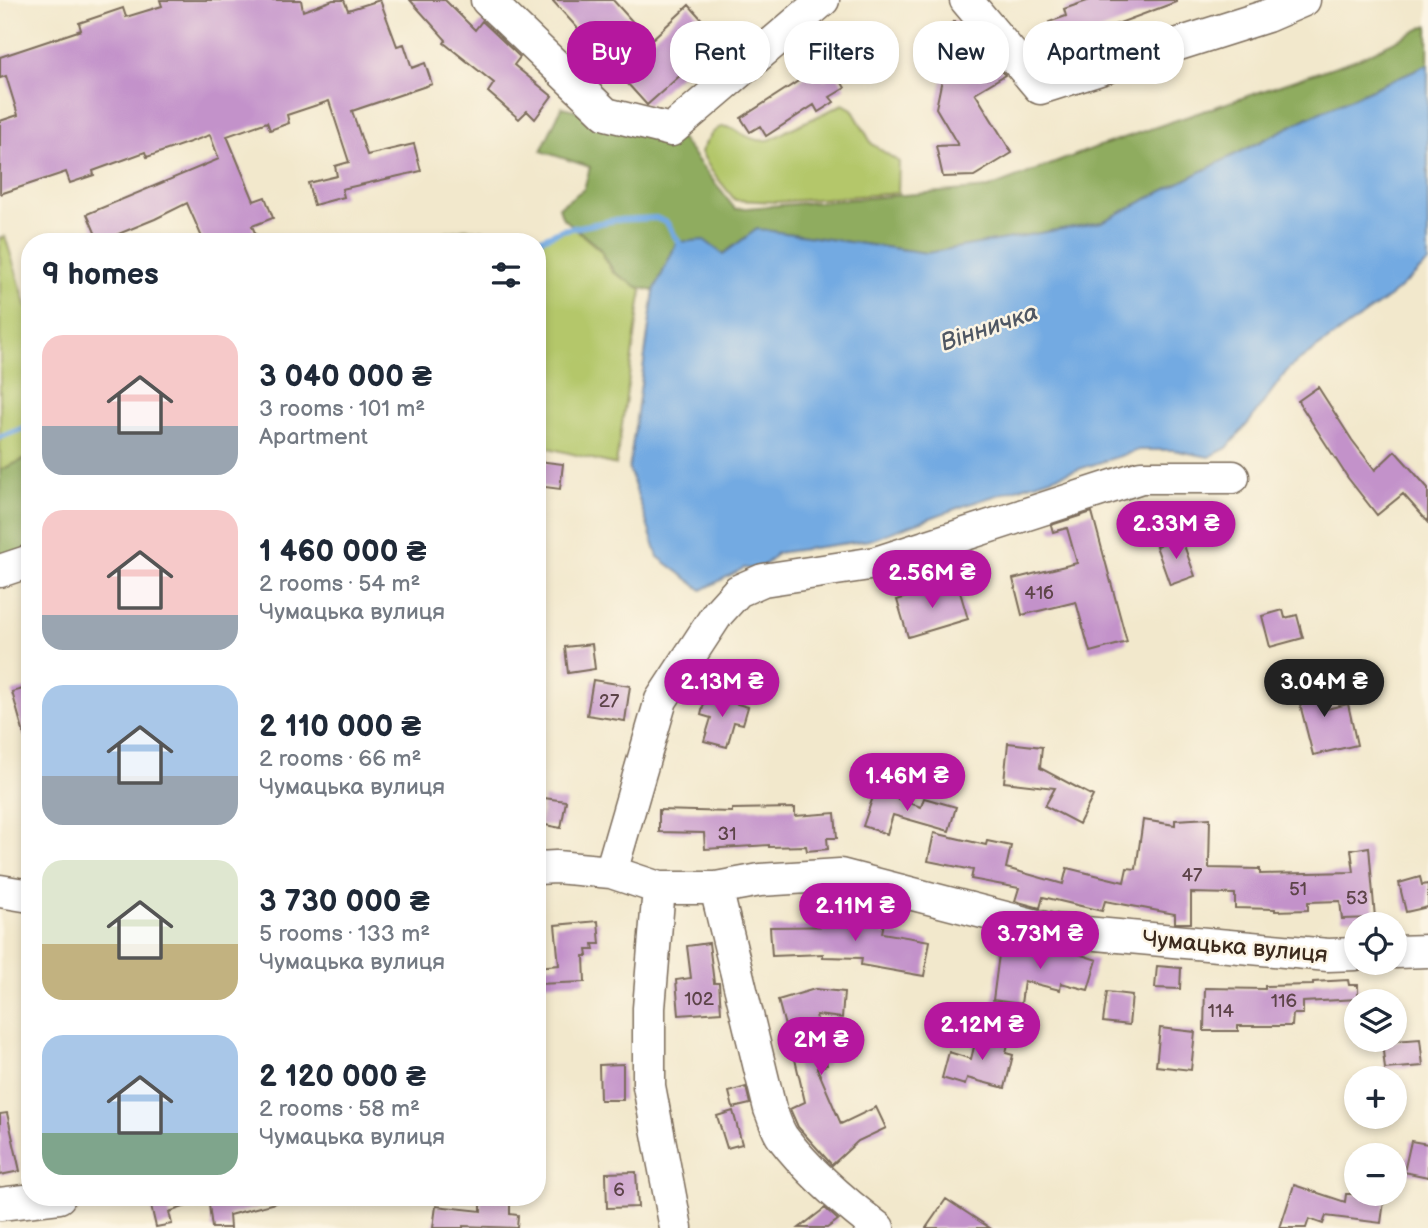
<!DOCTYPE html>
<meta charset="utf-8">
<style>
body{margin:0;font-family:"Balsamiq Sans",sans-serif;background:#f2f2f3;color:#1f2937;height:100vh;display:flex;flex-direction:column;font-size:26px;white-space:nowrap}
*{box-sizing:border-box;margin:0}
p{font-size:23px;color:#747a83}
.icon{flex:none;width:38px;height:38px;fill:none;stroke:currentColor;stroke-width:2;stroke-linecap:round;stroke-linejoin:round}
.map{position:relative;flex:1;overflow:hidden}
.drawer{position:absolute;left:21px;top:233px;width:525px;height:973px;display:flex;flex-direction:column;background:#fff;border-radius:28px;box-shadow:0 4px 10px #0003}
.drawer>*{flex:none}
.top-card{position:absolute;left:567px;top:21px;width:665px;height:63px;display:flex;gap:14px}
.controls{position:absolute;left:1344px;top:912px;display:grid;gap:14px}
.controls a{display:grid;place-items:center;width:63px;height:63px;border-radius:50%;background:#fff;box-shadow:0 4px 10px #0003;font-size:35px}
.price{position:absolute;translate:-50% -60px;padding:0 16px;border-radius:24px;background:#b5179e;color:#fff;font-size:23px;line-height:46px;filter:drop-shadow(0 2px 4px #0008)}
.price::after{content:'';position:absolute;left:50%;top:42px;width:21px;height:16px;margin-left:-10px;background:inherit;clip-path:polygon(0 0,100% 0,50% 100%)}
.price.current{background:#222;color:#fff}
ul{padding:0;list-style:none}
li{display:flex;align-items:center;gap:21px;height:175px;padding:0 21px}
li span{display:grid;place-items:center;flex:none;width:196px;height:140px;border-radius:21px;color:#555}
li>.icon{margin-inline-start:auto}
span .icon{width:84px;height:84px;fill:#fffc;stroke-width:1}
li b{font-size:30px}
h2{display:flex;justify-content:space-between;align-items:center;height:84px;padding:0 21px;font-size:30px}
.tag{padding:0 24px;border-radius:28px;background:#fff;box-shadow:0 4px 10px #0003;font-size:24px;line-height:63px}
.tag.current{background:#b5179e;color:#fff}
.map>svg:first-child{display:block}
.green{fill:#b4c76a;stroke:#787844;stroke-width:2}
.forest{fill:#8fac5e;stroke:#656b3e;stroke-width:2}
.water{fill:#73aae2;stroke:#576a80;stroke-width:2}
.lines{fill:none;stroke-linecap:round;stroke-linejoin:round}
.stream{stroke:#73aae2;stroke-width:6}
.building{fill:#c392ca}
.minor-casing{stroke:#7b6c5b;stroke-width:35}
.minor{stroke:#fff;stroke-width:32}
.labels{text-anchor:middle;stroke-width:5;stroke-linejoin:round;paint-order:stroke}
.number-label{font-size:19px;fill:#5d4449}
.street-label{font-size:23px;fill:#3b2a1e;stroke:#fcf5e5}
.water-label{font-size:24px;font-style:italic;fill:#4f5763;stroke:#fcf5e5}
</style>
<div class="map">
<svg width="1428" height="1228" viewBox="0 0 1428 1228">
<rect width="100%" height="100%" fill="#fcf5e5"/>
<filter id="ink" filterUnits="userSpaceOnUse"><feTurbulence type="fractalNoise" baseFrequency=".0143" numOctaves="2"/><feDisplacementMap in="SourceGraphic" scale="14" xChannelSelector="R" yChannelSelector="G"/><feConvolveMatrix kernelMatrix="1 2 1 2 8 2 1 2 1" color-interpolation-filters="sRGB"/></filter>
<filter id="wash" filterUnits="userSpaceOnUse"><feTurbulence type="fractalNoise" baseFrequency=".00686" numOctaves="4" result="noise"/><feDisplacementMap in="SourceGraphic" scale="28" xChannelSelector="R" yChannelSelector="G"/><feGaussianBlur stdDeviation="1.57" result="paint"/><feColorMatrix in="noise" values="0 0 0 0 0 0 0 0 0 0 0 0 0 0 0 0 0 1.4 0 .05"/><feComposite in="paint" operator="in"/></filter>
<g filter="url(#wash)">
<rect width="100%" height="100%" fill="#f2e8cc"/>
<path class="green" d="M843,104L852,109L872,144L899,162L898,193L777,202L735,200L711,170L701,152C725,100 737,145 768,140C774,139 782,133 788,130C806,122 825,113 843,104Z
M574,228L601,251L612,272L642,289L616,465L537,445V242H534Z
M465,229L485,231L488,241H406Z
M5,236L30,317V457L0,471V238Z"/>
<path class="forest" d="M1428,25V64L1307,118L1102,222L927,253L757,229L723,254L677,242L654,291L638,287L615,273L599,248L562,217L559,207L584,189L590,167L541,151L562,107L678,135L735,209L989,188L1094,148L1360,58Z
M30,457V561L0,571V470Z"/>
<path class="water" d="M1428,64V263L1392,295L1289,368L1250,421L1227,448L1209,457L1173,450H1139L966,505L870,540L777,553C768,564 759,571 744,568L702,590L658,557L629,469L654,291L677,242L704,240L723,254L757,229L927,253L1102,222L1307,118Z"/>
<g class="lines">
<path class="stream" d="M498,238V242
M534,242L562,230L616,220L656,218L667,223L681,246
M0,437L30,426"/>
</g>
<g id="blocks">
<path class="building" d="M160,0H301L303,11L333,0H344L348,10L380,0L397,46L404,44L412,68L425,63L432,84L352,111L367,155L414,144L421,171L342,189L344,197L314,205L308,183L337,176L335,166L349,162L329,101L287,115L289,123L270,130L267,122L227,136L254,201L265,197L273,218L252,226L259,242H204L187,203L155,219L99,242L87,214L219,159L210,135L147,157L145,152L93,171L94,175L70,183L66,172L0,194V121L18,115L6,76L0,78V57L81,30L79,23L123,8L126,17L162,6Z
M410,0H445L475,30L482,21L520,57L514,65L552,96L535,119L527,111L519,119L488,92L494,83L444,43L446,40Z
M552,0H613L650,41L689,5L720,40L647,105Z
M1090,0H1176V2L1066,43L1065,40L1056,43L1049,22L1066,16L1064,9Z
M955,21L978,57L986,52L1005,75L975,93L1012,153L974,176L943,177L936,146L958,145L936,108L942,79L951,73L929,37Z
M817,69L824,80L836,73L845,88L830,97L834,102L818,112L814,105L766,136L760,126L750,132L741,118Z
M1318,387L1352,440L1375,470L1395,451L1428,488V522L1403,494L1377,515L1348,478L1298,401Z
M538,461L563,464L560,489L537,486Z
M1092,512L1127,642L1090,652L1076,602L1022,615L1013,579L1077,563L1067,528L1053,532L1051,525Z
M1181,537L1195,576L1170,585L1156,546Z
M957,582L968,619L908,637L897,600Z
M1283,610L1285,618L1297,615L1303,638L1270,647L1262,616Z
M592,644L595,669L568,673L565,647Z
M1313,673L1322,710L1348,704L1357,745L1313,755L1293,677Z
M593,680L630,686L625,721L587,715Z
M30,687V738H25L12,692Z
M706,695L748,707L743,724L734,722L727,747L704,741L711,718L701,715Z
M1008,743L1042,747L1040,768L1093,796L1079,824L1045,806L1055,788L1004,782Z
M875,791L921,807L924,798L956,807L949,831L893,815L887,834L863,826Z
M544,798L566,801L561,828L540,824Z
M795,808V816L835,813L837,838H827L828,849L807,851L806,846L769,847V845L705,849L704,833L659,832V810L732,812V809Z
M1210,818L1209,868L1260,869V874L1354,872L1351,850L1369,847L1375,918L1342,919L1340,901L1308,902V910L1275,911V909L1235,908V894L1191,893V923H1175V914L1105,901L1102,911L1043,897L1040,908L1015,901L1019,888L971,879L973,870L928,861L934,833L986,845L987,841L1011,846L1006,868L1063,884L1067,868L1124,882L1127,868L1136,869L1143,820L1175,825V820Z
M1420,877L1422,885L1428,884V907L1406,912L1399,883Z
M866,901L887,906L882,933L930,941L924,976L861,965L862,958L823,957V954L772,956L770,927L861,926Z
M598,921L600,944H593L594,950H587L588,956H584L585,982L537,984V967L559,965L555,925Z
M709,943L714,983H719L721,1012L679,1015L676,980L691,978L687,946Z
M1042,946L1066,950L1097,960L1088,990L1061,983L1060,990L1024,981L1021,1004L993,1000L1000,947L1041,953Z
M1157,966L1181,968L1180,989L1155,988Z
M1348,980L1349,985H1358V999L1303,1002V1014H1293L1292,1026H1238V1031H1204L1205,988L1265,989V986L1313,985V982Z
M815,989L844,992L842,1018L816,1015L827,1065L817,1068L841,1124L876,1107L886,1128L858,1141L832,1165L798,1127L790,1109L805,1102L787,1025L785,1026L778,1000Z
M1107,992L1132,995L1129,1025L1103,1022Z
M1160,1028L1195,1032L1191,1070L1156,1066Z
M978,1031L1009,1039L1006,1053L1013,1055L1005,1088L967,1078L965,1085L942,1078L949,1052L971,1059Z
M1420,1039L1423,1066L1385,1069L1382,1042Z
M623,1064V1100H600L599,1065Z
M746,1087L750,1104L733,1108L729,1092Z
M733,1111L742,1144L727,1148L717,1116Z
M7,1113L20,1171L0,1175V1114Z
M1411,1141L1428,1144V1177L1404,1172Z
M636,1172L638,1207L607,1208L606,1173Z
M1294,1185L1345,1202L1346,1194H1385L1381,1223L1326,1216L1323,1224L1309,1219L1306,1228H1280Z
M149,1197H204V1200L169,1212L172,1224L156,1227Z
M208,1197H274L275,1203L229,1215L230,1228H212Z
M481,1199L510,1200V1214L518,1215L517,1228L463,1226V1228H433L436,1206L481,1211Z
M946,1199L990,1228H926Z
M825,1208L838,1220L827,1228H799Z"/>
</g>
</g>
<g filter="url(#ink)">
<use href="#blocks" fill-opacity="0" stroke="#7b6c5b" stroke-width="2"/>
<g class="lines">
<g class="minor-casing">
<path id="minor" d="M487,0L606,114L671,130L823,0
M966,0L1040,88L1267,16L1304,0
M0,571L30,561
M537,868L556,867L611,872L659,888H716L760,880L840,875L1052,930L1328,955L1356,954
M611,872L661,700L718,613L738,591L763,580L876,563L1141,477H1233
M659,888L649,1008V1086L676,1228
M716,888L770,1109C774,1118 777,1130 783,1138C809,1172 845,1203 878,1228
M0,891L30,896
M1395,952L1428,951
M0,1204L59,1197"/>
</g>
<use href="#minor" class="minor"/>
</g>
</g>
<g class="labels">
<g class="number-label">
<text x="1039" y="599">41б</text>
<text x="609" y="707">27</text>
<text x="727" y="840">31</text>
<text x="1192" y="881">47</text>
<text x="1298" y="895">51</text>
<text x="1357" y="904">53</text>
<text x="699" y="1005">102</text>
<text x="1284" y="1007">116</text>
<text x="1221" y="1017">114</text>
<text x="619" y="1196">6</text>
</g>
<g class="street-label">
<text transform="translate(1235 946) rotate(5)" y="8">Чумацька вулиця</text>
</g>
<g class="water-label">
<text transform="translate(989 327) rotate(-19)" y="8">Вінничка</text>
</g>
</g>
</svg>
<div class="controls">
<a><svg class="icon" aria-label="locate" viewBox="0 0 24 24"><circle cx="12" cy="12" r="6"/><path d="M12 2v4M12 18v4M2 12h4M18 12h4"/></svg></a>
<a><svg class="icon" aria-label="layers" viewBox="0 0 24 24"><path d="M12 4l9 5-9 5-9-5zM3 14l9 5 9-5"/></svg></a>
<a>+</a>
<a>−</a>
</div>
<b class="price" style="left:1176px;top:561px">2.33M ₴</b>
<b class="price" style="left:932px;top:610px">2.56M ₴</b>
<b class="price" style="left:722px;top:719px">2.13M ₴</b>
<b class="price current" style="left:1324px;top:719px">3.04M ₴</b>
<b class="price" style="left:907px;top:813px">1.46M ₴</b>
<b class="price" style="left:855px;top:943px">2.11M ₴</b>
<b class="price" style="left:1040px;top:971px">3.73M ₴</b>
<b class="price" style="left:982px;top:1062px">2.12M ₴</b>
<b class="price" style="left:821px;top:1077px">2M ₴</b>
<div class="top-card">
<a class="tag current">Buy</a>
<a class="tag">Rent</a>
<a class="tag">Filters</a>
<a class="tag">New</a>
<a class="tag">Apartment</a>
</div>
<section class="drawer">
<h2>9 homes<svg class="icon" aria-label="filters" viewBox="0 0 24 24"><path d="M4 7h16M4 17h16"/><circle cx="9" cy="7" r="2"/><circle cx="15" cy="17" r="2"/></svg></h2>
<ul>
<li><span style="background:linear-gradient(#f6c9c9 65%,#9aa5b1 0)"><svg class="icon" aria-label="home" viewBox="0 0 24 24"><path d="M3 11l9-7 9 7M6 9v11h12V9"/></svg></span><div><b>3 040 000 ₴</b><p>3 rooms · 101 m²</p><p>Apartment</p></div></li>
<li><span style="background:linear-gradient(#f6c9c9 75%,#9aa5b1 0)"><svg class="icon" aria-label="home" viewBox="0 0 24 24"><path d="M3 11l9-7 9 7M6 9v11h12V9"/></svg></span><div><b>1 460 000 ₴</b><p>2 rooms · 54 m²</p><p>Чумацька вулиця</p></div></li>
<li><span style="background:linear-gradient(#a9c7e8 65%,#9aa5b1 0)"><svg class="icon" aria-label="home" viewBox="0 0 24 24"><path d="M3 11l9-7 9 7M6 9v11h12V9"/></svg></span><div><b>2 110 000 ₴</b><p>2 rooms · 66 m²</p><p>Чумацька вулиця</p></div></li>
<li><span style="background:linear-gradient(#dfe7d0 60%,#c2b280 0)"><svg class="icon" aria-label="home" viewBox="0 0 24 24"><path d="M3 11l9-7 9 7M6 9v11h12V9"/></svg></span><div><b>3 730 000 ₴</b><p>5 rooms · 133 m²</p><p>Чумацька вулиця</p></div></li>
<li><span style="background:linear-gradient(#a9c7e8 70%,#7fa58c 0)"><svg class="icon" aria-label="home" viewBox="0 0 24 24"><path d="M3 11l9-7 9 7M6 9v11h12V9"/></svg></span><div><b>2 120 000 ₴</b><p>2 rooms · 58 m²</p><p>Чумацька вулиця</p></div></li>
</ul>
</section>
</div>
